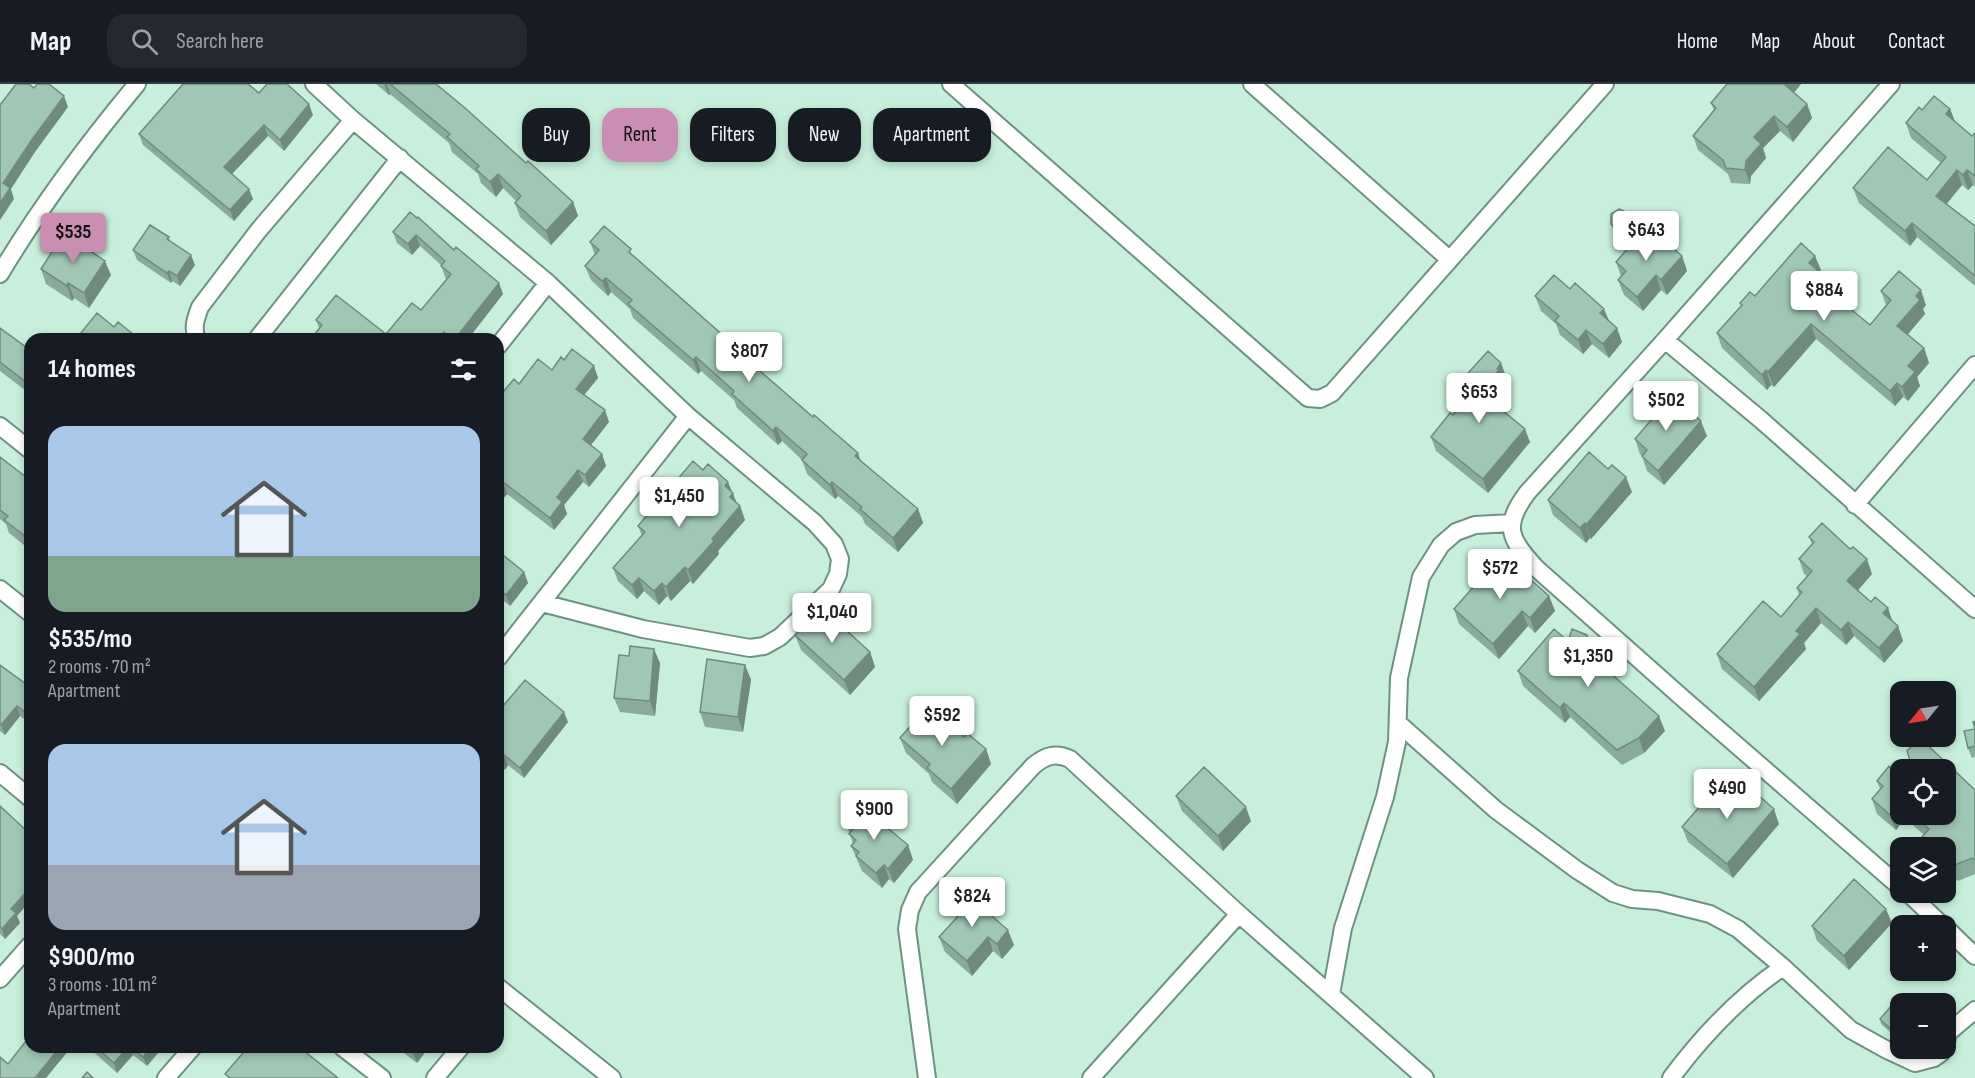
<!DOCTYPE html>
<meta charset="utf-8">
<style>
body{margin:0;font-family:"Sofia Sans Condensed",sans-serif;background:#242831;color:#f1f3f6;height:100vh;display:flex;flex-direction:column;font-size:22px;white-space:nowrap}
*{box-sizing:border-box;margin:0}
p{font-size:20px;color:#9ea1a6}
.icon{flex:none;width:33px;height:33px;fill:none;stroke:currentColor;stroke-width:2;stroke-linecap:round;stroke-linejoin:round}
.map{position:relative;flex:1;overflow:hidden}
.sheet{position:absolute;left:24px;top:249px;width:480px;height:720px;display:flex;flex-direction:column;background:#171b24;border-radius:18px;box-shadow:0 3px 9px #0003}
.sheet>*{flex:none}
.top-card{position:absolute;left:522px;top:24px;width:570px;height:54px;display:flex;gap:12px}
.needle{width:39px;rotate:240deg}
.tools{position:absolute;left:1890px;top:597px;display:grid;gap:12px}
.tools a{display:grid;place-items:center;width:66px;height:66px;border-radius:12px;background:#171b24;box-shadow:0 3px 9px #0003;font-size:30px}
.price{position:absolute;translate:-50% -51px;padding:0 14px;border-radius:6px;background:#fff;color:#222;font-size:20px;line-height:39px;filter:drop-shadow(0 2px 3px #0008)}
.price::after{content:'';position:absolute;left:50%;top:36px;width:18px;height:14px;margin-left:-9px;background:inherit;clip-path:polygon(0 0,100% 0,50% 100%)}
.price.on{background:#cb8eb3;color:#111}
ul{padding:0;list-style:none}
li{display:grid;align-content:center;gap:12px;height:318px;padding:0 24px}
li span{display:grid;place-items:center;height:186px;border-radius:18px;color:#555}
li>.icon{margin-inline-start:auto}
span .icon{width:108px;height:108px;fill:#fffc;stroke-width:1}
li b{font-size:26px}
h2{display:flex;justify-content:space-between;align-items:center;height:72px;padding:0 24px;font-size:26px}
.pill{padding:0 21px;border-radius:18px;background:#171b24;box-shadow:0 3px 9px #0003;font-size:21px;line-height:54px}
.pill.on{background:#cb8eb3;color:#111}
header{display:flex;align-items:center;gap:36px;box-sizing:border-box;height:84px;padding:0 30px;background:#171b24;border-bottom:2px solid #363941}
header strong{font-size:28px}
nav{display:flex;gap:33px;margin-inline-start:auto;font-size:21px}
.search{width:420px;height:54px;background:#242831;display:flex;align-items:center;gap:15px;box-sizing:border-box;padding:0 21px;border-radius:18px;color:#9ea1a6;font-size:22px}
.map>svg:first-child{display:block}
.lines{fill:none;stroke-linecap:round;stroke-linejoin:round}
.street-casing{stroke:#6d9281;stroke-width:20}
.street{stroke:#fff;stroke-width:16}
.wall{fill:#8aaa9b}
.shaded-wall{fill:#708b7e}
.building{fill:#a0c6b4;stroke:#708b7e;stroke-width:1.5}
</style>
<header>
<strong>Map</strong>
<div class="search"><svg class="icon" aria-label="search" viewBox="0 0 24 24"><circle cx="10" cy="10" r="6"/><path d="M15 15l6 6"/></svg>Search here</div>
<nav><a>Home</a><a>Map</a><a>About</a><a>Contact</a></nav>
</header>
<div class="map">
<svg width="1975" height="994" viewBox="0 0 1975 994">
<rect width="100%" height="100%" fill="#c8efdc"/>
<g class="lines">
<g class="street-casing">
<path id="street" d="M314,0L353,36L548,199L688,332L815,439L834,460L840,475L838,490L831,505L780,553L764,562L750,564L643,545L542,519
M951,0L1308,314L1320,315L1332,309L1605,0
M1252,0L1449,175
M1891,0L1665,256L1527,409C1502,443 1510,455 1536,484L1687,618L1900,803
M0,190C40,123 87,60 137,0
M197,255C192,244 196,234 200,223L258,147L353,36
M257,255L400,74
M1665,256L1760,335L1975,525
M498,262L548,199
M0,342L30,366
M1855,421L1975,281
M0,505L30,529
M498,574L688,332
M1398,639L1496,726L1577,786L1613,809L1632,815L1658,817L1710,830L1738,845L1783,883L1851,946L1887,966L1915,979L1934,974L1941,969L1943,964
M0,689L30,714
M1907,808L1943,842
M1946,844L1975,872
M0,895L30,861
M498,903L612,994
M1331,910L1343,844L1385,713L1397,658L1399,594L1421,493L1441,461L1456,448L1475,441L1512,439
M1946,958L1948,949L1975,926
M342,963L382,994
M166,994L193,963
M435,994L461,963
M927,994L907,845L910,826L918,808L1033,682C1045,672 1055,668 1070,675L1239,830L1425,994
M1091,994L1239,830
M1671,994C1703,951 1739,913 1783,883"/>
</g>
<use href="#street" class="street"/>
</g>
<path class="wall" d="M376,0H436L526,79L573,118L578,132L551,161L520,133L515,119L516,117L503,104L496,113L481,99L478,90L452,68L449,59L390,10L389,11Z
M1727,0H1801L1794,9L1807,20L1812,34L1793,58L1780,47L1763,64L1766,74L1751,92L1750,100L1731,99L1728,90L1698,66L1693,52L1714,26L1711,19Z
M259,9L313,31L284,67L268,52L232,90L253,115L234,137L143,61L139,50Z
M1950,25L1955,38L1972,52L1975,49V103L1973,101L1968,106L1962,101L1946,120L1975,142V202L1917,153L1910,162L1859,119L1853,104L1927,96L1941,79L1911,54L1906,39L1922,26Z
M410,128L503,210L468,255H311L319,244L316,236L386,250L421,226L447,195L445,193L441,181L420,162L412,171L397,159L393,148Z
M1632,139L1630,151L1617,149L1613,145L1611,140Z
M169,153L170,157L195,181L180,202L172,197L171,199L137,176L133,166Z
M1653,156L1682,172L1687,187L1667,211L1661,206L1643,227L1624,211L1618,196L1621,192L1616,178Z
M590,158L634,172L747,275L861,377L918,425L923,439L898,468L865,440L862,433L838,412L835,415L807,390L802,376L782,357L778,361L737,324L734,316L701,287L698,290L633,234L630,225L611,208L608,212L591,196L585,182L595,171Z
M41,185L111,191L89,224L74,214L72,217L46,200Z
M1821,186L1819,188L1846,211L1851,225L1870,241L1886,221L1881,207L1926,221L1923,225L1925,230L1908,250L1924,264L1929,279L1917,293L1920,302L1908,317L1903,313L1895,322L1816,255L1774,303L1771,301L1767,306L1722,264L1717,249L1741,222L1740,219L1755,212Z
M1535,212L1609,237L1622,258L1609,274L1592,260L1583,270L1560,251L1556,240L1541,227Z
M0,244L30,266V310L0,287Z
M564,276L594,282L598,294L584,311L609,338L591,361L602,370L606,382L589,403L583,398L564,421L567,430L554,446L507,410L498,421V314L519,300L552,286Z
M1501,279L1506,293L1503,297L1504,300L1489,316L1530,358L1488,409L1436,367L1431,353L1453,331L1468,313L1466,311L1461,297Z
M1652,323L1681,326L1707,352L1664,401L1647,387L1642,372L1640,370L1635,355L1655,332Z
M0,373L30,396V466L9,449L6,440L0,435Z
M703,386L733,409L736,418L740,422L745,436L718,467L719,470L693,500L690,497L671,517L667,512L659,521L644,507L637,515L618,497L613,484L642,452L638,442Z
M1632,408L1591,455L1590,454L1586,459L1553,431L1548,416Z
M1809,453L1872,490L1858,506L1898,542L1903,557L1884,579L1854,552L1846,561L1821,539L1804,559L1806,565L1759,617L1722,585L1717,570L1781,533L1799,511L1797,504L1807,492L1804,490L1799,475L1812,460Z
M498,467L524,488L528,499L510,522L504,517L498,525Z
M1503,480L1549,512L1555,527L1535,549L1528,542L1499,575L1459,540L1454,525Z
M795,551L870,568L875,583L850,611L801,566Z
M1587,551L1592,564L1608,586L1665,647L1644,669L1622,681L1570,633L1565,639L1523,602L1518,587L1568,557Z
M660,579L655,632L620,628L614,614Z
M0,581L30,603V639L20,632L5,651L0,647Z
M745,581L751,596L743,648L705,643L700,628Z
M498,628L568,638L524,694L508,681L505,686L498,680Z
M1975,637V673L1972,674L1968,664L1975,645Z
M964,653L986,665L991,680L957,720L932,698L929,690L906,669L900,654Z
M1900,692V730H1946L1975,706V790L1958,797L1946,785V764H1926L1922,753L1924,751L1905,734L1896,746L1877,730L1872,715L1880,705L1877,697Z
M1176,712L1251,737L1223,767L1182,727Z
M1751,717L1779,740L1733,794L1688,758L1682,743Z
M0,722L30,750V817L17,832L20,839L5,855L0,850Z
M846,738L908,761L913,776L894,799L889,795L882,804L862,787L851,762L853,760Z
M953,822L1014,861L1002,875L993,867L972,892L945,868L939,853L957,833Z
M1892,839L1849,886L1817,857L1812,842Z
M1894,919L1896,953L1881,940L1880,935Z
M88,963H163L147,982L133,971L117,989Z
M399,963H429L417,979L400,966Z"/>
<path class="shaded-wall" d="M384,0H387L390,10L389,11Z
M1784,0H1801L1789,14Z
M64,12L68,23L35,68L11,105L14,115L0,136V119L3,99L31,57Z
M309,20L313,31L284,67L280,56Z
M1807,20L1812,34L1793,58L1787,43Z
M1950,25L1956,40L1946,30Z
M1774,32L1780,47L1763,64L1766,74L1751,92L1750,100L1745,86L1746,77L1754,53Z
M264,41L268,52L228,94L224,83Z
M1957,86L1962,101L1941,127L1936,112Z
M1967,86L1973,101L1968,106L1963,91Z
M498,90L503,104L496,113L490,98Z
M249,105L253,115L234,137L230,126Z
M573,118L578,132L551,161L546,147Z
M1630,133L1632,139L1630,151L1628,146Z
M1912,139L1917,153L1910,162L1905,147Z
M416,151L420,162L412,171L408,160Z
M191,171L195,181L180,202L177,192Z
M1682,172L1687,187L1667,211L1661,196Z
M1815,172L1821,186L1814,193L1809,179Z
M105,177L111,191L89,224L84,209Z
M169,187L172,197L171,199L167,189Z
M1656,191L1661,206L1643,227L1637,213Z
M606,194L611,208L608,212L602,197Z
M68,199L74,214L72,217L67,202Z
M499,199L503,210L468,255H455Z
M1921,206L1926,221L1923,225L1925,230L1903,256L1897,242L1916,212Z
M1846,211L1851,226L1841,217Z
M1604,225L1610,239L1600,229Z
M1811,240L1816,255L1774,303L1768,288Z
M1617,244L1622,258L1609,274L1603,260Z
M1586,246L1592,260L1583,270L1578,256Z
M444,248L446,255H437Z
M1924,264L1929,279L1917,293L1920,302L1908,317L1902,303L1908,282Z
M696,273L701,287L698,290L693,276Z
M1501,279L1506,293L1503,297L1504,300L1485,321L1480,308Z
M594,282L598,294L580,316L576,305Z
M1766,286L1771,301L1767,306L1762,291Z
M1897,299L1903,313L1895,322L1890,307Z
M605,326L609,338L587,366L583,355Z
M1701,337L1707,352L1664,401L1658,387Z
M776,343L782,357L778,361L773,347Z
M1525,345L1530,358L1488,409L1483,395Z
M858,369L863,383L855,372Z
M602,370L606,382L589,403L585,391Z
M578,386L583,398L564,421L567,430L554,446L550,434L557,413Z
M1626,393L1632,408L1591,455L1586,441Z
M503,398L507,410L498,421V405Z
M728,398L738,422L734,426L725,402Z
M832,398L838,412L835,415L830,401Z
M740,422L745,436L718,467L719,470L693,500L688,486L712,455Z
M918,425L923,439L898,468L893,454Z
M1585,439L1590,454L1586,459L1580,444Z
M1867,475L1872,490L1853,512L1847,497Z
M685,483L690,497L671,517L666,503Z
M524,488L528,499L510,522L506,511Z
M639,494L644,507L637,515L632,501Z
M662,499L667,512L659,521L654,507Z
M500,506L504,517L498,525V508Z
M1549,512L1555,527L1535,549L1530,534Z
M1816,524L1821,539L1804,559L1806,565L1759,617L1754,603L1796,547Z
M1888,524L1893,539L1883,529Z
M1522,527L1528,542L1499,575L1493,560Z
M1848,538L1854,552L1846,561L1841,546Z
M1898,542L1903,557L1884,579L1879,564Z
M1587,551L1593,566L1585,558Z
M654,565L660,579L655,632L650,617Z
M870,568L875,583L850,611L844,596Z
M1603,574L1609,589L1599,579Z
M745,581L751,596L743,648L738,633Z
M1564,619L1570,633L1565,639L1560,624Z
M17,622L20,632L5,651L1,641Z
M564,628L568,638L524,694L520,684Z
M1659,632L1665,647L1644,669L1639,654Z
M986,665L991,680L957,720L951,705Z
M504,671L508,681L505,686L501,676Z
M1900,720V730H1904L1905,734L1896,746L1890,731Z
M1246,723L1251,737L1223,767L1218,752Z
M1774,725L1779,740L1733,794L1727,780Z
M908,761L913,776L894,799L888,785Z
M884,781L889,795L882,804L876,789Z
M30,804V817L17,832L20,839L5,855L2,845L11,825Z
M1886,825L1892,839L1849,886L1844,872Z
M1008,846L1014,861L1002,875L997,860Z
M988,853L993,867L972,892L967,877Z
M1900,940V947L1896,953L1894,948Z
M60,963H68L69,966L46,994H35Z
M70,963H76L72,968Z
M128,963H130L133,971L117,989L114,979Z
M151,963H163L147,982L143,973Z
M418,963H429L417,979L413,969Z"/>
<path class="building" d="M16,0H29L34,4L37,0H49L64,12L31,57L3,99L10,104L0,119V21Z
M183,0H248L259,9L267,0H287L309,20L280,56L264,41L224,83L249,105L230,126L139,50Z
M390,0H436L465,24L526,79L528,77L573,118L546,147L515,119L521,112L498,90L490,98L476,85L479,82L447,53L450,50Z
M1727,0H1784L1807,20L1787,43L1774,32L1754,53L1761,60L1746,77L1745,86L1726,84L1723,76L1693,52L1716,24L1711,19Z
M1934,12L1950,25L1946,30L1972,52L1975,49V92L1967,86L1963,91L1957,86L1936,112L1975,142V192L1912,139L1905,147L1853,104L1888,63L1927,96L1946,73L1906,39L1919,23L1922,26Z
M1619,125L1628,129L1630,133L1628,146L1615,144L1611,140V130Z
M410,128L417,134L418,133L454,166L456,163L499,199L455,255H452L444,248L437,255H311L322,241L316,236L336,211L386,250L412,219L421,226L451,190L441,182L445,177L416,151L408,160L393,148Z
M150,141L169,153L167,155L191,171L177,192L169,187L167,189L133,166Z
M604,142L631,165L629,168L745,271L744,273L813,333L814,331L858,369L855,372L918,425L893,454L860,425L862,423L832,398L830,401L802,376L807,370L776,343L773,347L732,310L734,307L696,273L693,276L628,220L632,216L606,194L602,197L585,182L599,166L590,158Z
M1643,147L1653,156L1657,150L1682,172L1661,196L1656,191L1637,213L1618,196L1626,187L1616,178Z
M64,149L105,177L84,209L68,199L67,202L41,185Z
M1801,159L1815,172L1809,179L1846,211L1841,217L1870,241L1891,216L1881,207L1899,187L1921,206L1916,212L1920,216L1897,242L1924,264L1908,282L1915,288L1902,303L1897,299L1890,307L1811,240L1768,288L1766,286L1762,291L1717,249L1742,221L1740,219L1750,208L1755,212Z
M1554,191L1570,205L1575,199L1604,225L1600,229L1617,244L1603,260L1586,246L1578,256L1555,237L1559,232L1535,212Z
M97,229L114,243L118,238L139,255H76Z
M0,244L30,266V301L0,278Z
M572,265L594,282L576,305L605,326L583,355L602,370L585,391L578,386L557,413L562,418L550,434L503,398L498,405V333L501,330L498,327V314L514,295L519,300L538,275L552,286L561,273L564,276Z
M1488,267L1501,279L1497,285L1499,286L1480,308L1525,345L1483,395L1431,353L1450,329L1453,331L1472,308L1461,297Z
M1663,310L1681,326L1685,322L1701,337L1658,387L1642,372L1647,366L1635,355L1658,328L1652,323Z
M1589,368L1608,385L1612,381L1626,393L1586,441L1585,439L1580,444L1548,416Z
M0,373L30,396V456L4,436L8,432L0,426Z
M693,377L703,386L708,380L728,398L725,402L733,409L730,413L740,422L712,455L714,457L688,486L685,483L666,503L662,499L654,507L639,494L632,501L613,484L645,448L638,442Z
M1822,439L1850,465L1853,463L1867,475L1847,497L1871,518L1875,513L1888,524L1883,529L1898,542L1879,564L1848,538L1841,546L1816,524L1796,547L1800,550L1754,603L1717,570L1763,517L1781,533L1802,508L1797,504L1812,487L1799,475L1814,458L1809,453Z
M498,467L524,488L506,511L500,506L498,508Z
M1498,475L1503,480L1508,475L1549,512L1530,534L1522,527L1493,560L1454,525Z
M821,523L870,568L844,596L795,551Z
M1554,545L1568,557L1572,545L1587,551L1585,558L1603,574L1599,579L1659,632L1639,654L1617,666L1564,619L1560,624L1518,587Z
M630,562L654,565L650,617L614,614L619,571L629,572Z
M707,575L745,581L738,633L700,628Z
M0,581L30,603V632L17,622L1,641L0,640Z
M525,596L564,628L520,684L504,671L501,676L498,673V628Z
M928,622L964,653L967,649L986,665L951,705L927,684L930,680L900,654Z
M1975,637V662L1968,664L1964,647L1975,645L1973,638Z
M1920,654L1975,706V776L1972,774L1952,782L1946,775V764H1933L1922,753L1929,745L1912,730H1946V686H1913L1907,667Z
M1889,682L1900,692V720L1890,731L1872,715L1883,702L1877,697Z
M1204,683L1246,723L1218,752L1176,712Z
M1726,692L1751,717L1757,710L1774,725L1727,780L1682,743Z
M860,721L908,761L888,785L884,781L876,789L856,772L859,768L851,762L856,756L849,750L854,744L846,738Z
M0,722L30,750V804L11,825L16,829L2,845L0,843Z
M1854,795L1886,825L1844,872L1812,842Z
M964,808L1008,846L997,860L988,853L967,877L939,853L961,829L953,822Z
M1894,919L1900,926V940L1894,948L1880,935Z
M30,952V963H60L35,994H0V973L8,980Z
M96,963H128L114,979Z
M131,963H151L143,973Z
M248,963H299L338,994H230L225,990Z
M405,963H418L413,969Z
M87,988L93,994H82Z"/>
</svg>
<div class="tools">
<a><svg class="needle" viewBox="-14 -14 28 28"><path d="M0-13l5 13h-10z" fill="#e53935"/><path d="M0 13l5-13h-10z" fill="#9ea1a6"/></svg></a>
<a><svg class="icon" aria-label="locate" viewBox="0 0 24 24"><circle cx="12" cy="12" r="6"/><path d="M12 2v4M12 18v4M2 12h4M18 12h4"/></svg></a>
<a><svg class="icon" aria-label="layers" viewBox="0 0 24 24"><path d="M12 4l9 5-9 5-9-5zM3 14l9 5 9-5"/></svg></a>
<a>+</a>
<a>−</a>
</div>
<b class="price" style="left:1646px;top:178px">$643</b>
<b class="price on" style="left:73px;top:180px">$535</b>
<b class="price" style="left:1824px;top:238px">$884</b>
<b class="price" style="left:749px;top:299px">$807</b>
<b class="price" style="left:1479px;top:340px">$653</b>
<b class="price" style="left:1666px;top:348px">$502</b>
<b class="price" style="left:679px;top:444px">$1,450</b>
<b class="price" style="left:1500px;top:516px">$572</b>
<b class="price" style="left:832px;top:560px">$1,040</b>
<b class="price" style="left:1588px;top:604px">$1,350</b>
<b class="price" style="left:942px;top:663px">$592</b>
<b class="price" style="left:1727px;top:736px">$490</b>
<b class="price" style="left:874px;top:757px">$900</b>
<b class="price" style="left:972px;top:844px">$824</b>
<div class="top-card">
<a class="pill">Buy</a>
<a class="pill on">Rent</a>
<a class="pill">Filters</a>
<a class="pill">New</a>
<a class="pill">Apartment</a>
</div>
<section class="sheet">
<h2>14 homes<svg class="icon" aria-label="filters" viewBox="0 0 24 24"><path d="M4 7h16M4 17h16"/><circle cx="9" cy="7" r="2"/><circle cx="15" cy="17" r="2"/></svg></h2>
<ul>
<li><span style="background:linear-gradient(#a9c7e8 70%,#7fa58c 0)"><svg class="icon" aria-label="home" viewBox="0 0 24 24"><path d="M3 11l9-7 9 7M6 9v11h12V9"/></svg></span><div><b>$535/mo</b><p>2 rooms · 70 m²</p><p>Apartment</p></div></li>
<li><span style="background:linear-gradient(#a9c7e8 65%,#9aa5b1 0)"><svg class="icon" aria-label="home" viewBox="0 0 24 24"><path d="M3 11l9-7 9 7M6 9v11h12V9"/></svg></span><div><b>$900/mo</b><p>3 rooms · 101 m²</p><p>Apartment</p></div></li>
</ul>
</section>
</div>
